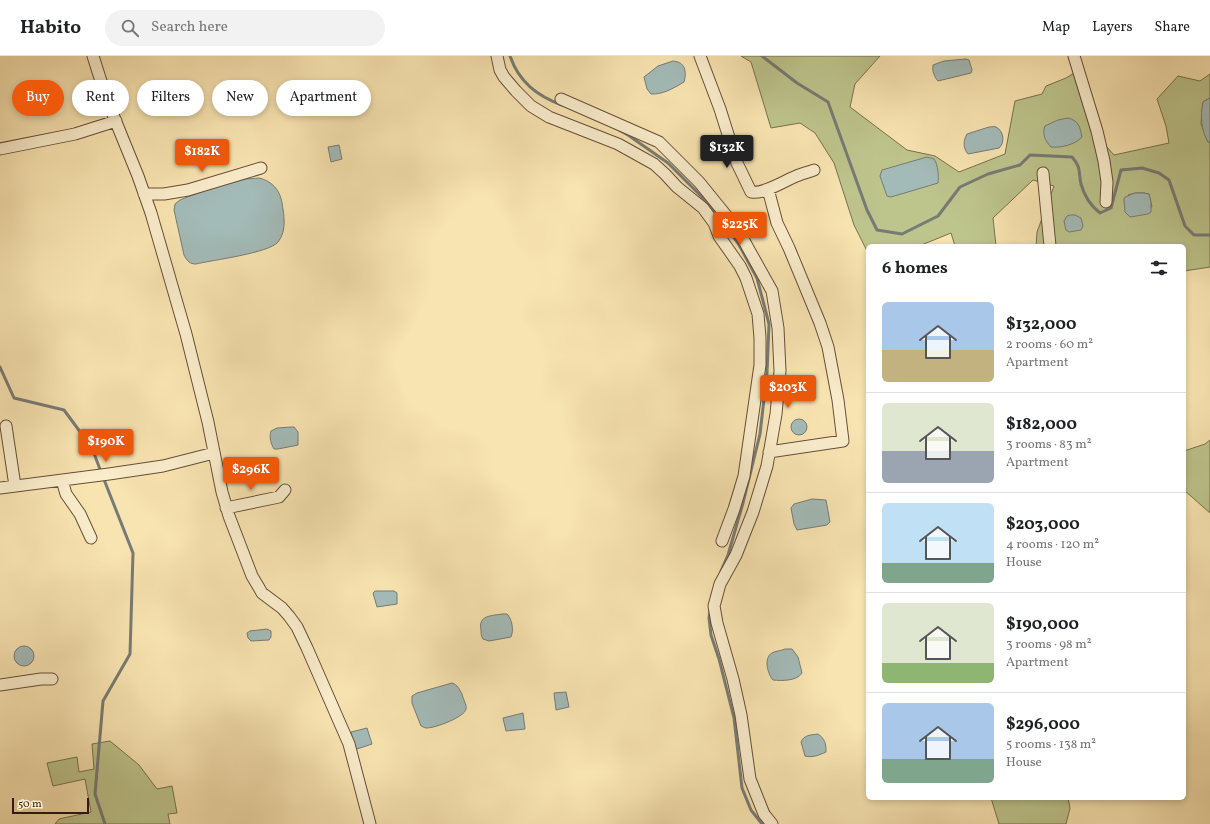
<!DOCTYPE html>
<meta charset="utf-8">
<style>
body{margin:0;font-family:Vollkorn,serif;background:#f2f2f2;color:#202124;height:100vh;display:flex;flex-direction:column;font-size:15px;white-space:nowrap}
*{box-sizing:border-box;margin:0}
p{font-size:13px;color:#757577}
.icon{flex:none;width:22px;height:22px;fill:none;stroke:currentColor;stroke-width:2;stroke-linecap:round;stroke-linejoin:round}
.map{position:relative;flex:1;overflow:hidden}
.details{position:absolute;left:866px;top:188px;width:320px;height:556px;display:flex;flex-direction:column;background:#fff;border-radius:6px;box-shadow:0 2px 6px #0003}
.details>*{flex:none}
.hud{position:absolute;left:12px;top:24px;width:380px;height:36px;display:flex;gap:8px}
.scale{position:absolute;left:12px;bottom:10px;width:77px;box-sizing:border-box;padding-left:4px;border:2px solid #361c10;border-top:0;font-size:11px;line-height:14px;white-space:nowrap;color:#361c10;-webkit-text-stroke:3px #faedcc;paint-order:stroke}
.price{position:absolute;translate:-50% -34px;padding:0 9px;border-radius:4px;background:#ea580c;color:#fff;font-size:13px;line-height:26px;filter:drop-shadow(0 1px 2px #0008)}
.price::after{content:'';position:absolute;left:50%;top:24px;width:12px;height:9px;margin-left:-6px;background:inherit;clip-path:polygon(0 0,100% 0,50% 100%)}
.price.current{background:#222;color:#fff}
ul{padding:0;list-style:none}
li{display:flex;align-items:center;gap:12px;height:100px;padding:0 16px}
li+li{border-top:1px solid #e0e0e0}
li span{display:grid;place-items:center;flex:none;width:112px;height:80px;border-radius:6px;color:#555}
li>.icon{margin-inline-start:auto}
span .icon{width:48px;height:48px;fill:#fffc;stroke-width:1}
li b{font-size:17px}
h2{display:flex;justify-content:space-between;align-items:center;height:48px;padding:0 16px;font-size:17px}
.tag{padding:0 14px;border-radius:18px;background:#fff;box-shadow:0 2px 6px #0003;font-size:14px;line-height:36px}
.tag.current{background:#ea580c;color:#fff}
header{display:flex;align-items:center;gap:24px;box-sizing:border-box;height:56px;padding:0 20px;background:#fff;border-bottom:1px solid #e0e0e0}
header strong{font-size:19px}
nav{display:flex;gap:22px;margin-inline-start:auto;font-size:14px}
.search{width:280px;height:36px;background:#f2f2f2;display:flex;align-items:center;gap:10px;box-sizing:border-box;padding:0 14px;border-radius:22px;color:#757577;font-size:15px}
.map>svg:first-child{display:block}
.green{fill:#bdc48c;stroke:#7a704e;fill-rule:evenodd}
.water{fill:#a3bbb8;stroke:#777b75}
.lines{fill:none;stroke-linecap:round;stroke-linejoin:round}
.stream{stroke:#777b75;stroke-width:3}
.street-casing{stroke:#664e38;stroke-width:13}
.street{stroke:#faedcc;stroke-width:11}
</style>
<header>
<strong>Habito</strong>
<div class="search"><svg class="icon" aria-label="search" viewBox="0 0 24 24"><circle cx="10" cy="10" r="6"/><path d="M15 15l6 6"/></svg>Search here</div>
<nav><a>Map</a><a>Layers</a><a>Share</a></nav>
</header>
<div class="map">
<svg width="1210" height="768" viewBox="0 0 1210 768">
<rect width="100%" height="100%" fill="#f8e4b1"/>
<filter id="stains"><feTurbulence type="fractalNoise" baseFrequency=".005" numOctaves="4"/><feColorMatrix values="0 0 0 0 .2 0 0 0 0 .09 0 0 0 0 .02 0 0 0 .5 -.17"/></filter>
<radialGradient id="worn" r=".72"><stop offset=".6" stop-color="#630" stop-opacity="0"/><stop offset="1" stop-color="#630" stop-opacity=".3"/></radialGradient>
<path class="green" d="M741,0H880L855,28L850,51L907,94L935,100L959,116L1005,98L1015,45L1042,38L1046,30L1066,22L1076,16L1085,18L1106,90L1114,99L1169,87L1166,70L1157,43L1178,20L1200,25L1210,18V42L1203,46L1201,68L1208,86H1210V211L1184,215V190H1036L1037,176L1054,130L1033,124L993,162L996,190H955L951,177L919,190H868V197L854,169L834,107L815,77L800,67L771,72L751,6ZM1135,137H1144L1149,138L1152,151L1128,139Z
M1210,384V457L1184,434V395L1205,388Z
M110,685L139,709L157,733L172,730L177,757L168,758L170,768H55L59,763L91,756L85,723L53,730L47,707L77,701L79,716L94,713L92,688Z
M991,742H1068L1070,752L1066,768H999Z"/>
<path class="water" d="M966,3L969,4L972,14L971,17L942,24L938,25C934,21 932,14 933,9L944,5Z
M673,5C685,6 687,15 684,26C674,32 662,39 651,38L647,33L644,21L658,10Z
M1210,42V86H1208C1201,74 1200,60 1203,46Z
M1068,62C1079,65 1080,71 1082,81C1075,89 1060,92 1051,91C1045,85 1042,78 1045,70L1058,64Z
M989,71C991,71 994,70 996,71C1004,75 1005,87 999,92L968,98C963,92 963,85 967,78Z
M339,89L342,103L331,106L328,91Z
M927,101C930,102 932,102 934,103C938,108 939,121 938,127L891,141L887,140L880,120L882,114Z
M259,122C272,125 280,134 282,147C284,159 287,175 278,186C269,197 213,204 196,208C190,208 187,205 184,199L174,154L175,148L180,144L223,127L227,128L246,123Z
M1135,137H1143L1149,138L1151,146V156L1148,158L1130,161L1125,156L1124,143L1125,141Z
M1070,159H1075L1081,162L1083,170L1081,174L1069,176L1066,174L1064,165L1067,160Z
M791 371a8 8 0 1 1 16 0a8 8 0 1 1-16 0Z
M291,371H294L298,376V389L278,393H274C271,388 269,381 271,375L277,372Z
M812,443L826,444L830,466L827,469L797,474L794,468L791,452L794,448Z
M375,535H394L397,537V548L377,551L373,537Z
M502,558H507C512,563 514,574 511,581L489,585L483,583C481,580 481,577 481,574C478,559 491,560 502,558Z
M267,573L271,575V581L269,584L251,585L248,582L247,577L250,575Z
M14 600a10 10 0 1 1 20 0a10 10 0 1 1-20 0Z
M785,593H792L798,601L802,617C797,625 782,625 773,624C768,619 763,602 772,597C775,595 781,595 785,593Z
M452,627C458,629 459,633 462,638C463,643 467,649 466,653C465,661 435,672 427,672C424,672 424,671 421,670L412,647V640L417,637Z
M566,636L569,651L556,654L554,637Z
M523,657L525,673L506,675L503,662Z
M367,672L372,688L357,693L355,692L351,676Z
M818,678C825,683 826,687 826,696C819,699 813,702 805,700L801,686C804,679 810,679 818,678Z"/>
<g class="lines">
<path class="stream" d="M510,0C519,26 537,40 562,49
M762,0L797,27L828,46L867,154L877,174L902,178L938,160L960,131L988,118L1020,109L1030,99L1072,101C1082,113 1078,115 1081,128C1084,139 1091,150 1100,157L1111,152L1121,114L1142,112L1159,117L1169,124L1185,170L1194,179H1210
M619,74L628,79L668,107L708,147L738,187L757,222L769,268L767,317L760,378L743,447L728,499L721,515
M0,311L14,342L64,354L92,392L101,416
M103,421L133,497L130,598L103,645L95,738L105,768
M710,555L709,562L711,579L719,603L734,662L742,732L751,754L762,768"/>
<g class="street-casing">
<path id="street" d="M93,0L107,44L138,120L151,157L186,278L208,366L222,436L229,460L252,520L258,530L262,537L282,552L289,560L297,571L307,592L349,688L370,768
M497,0L500,14L504,21L516,35L531,50L549,61L618,88L654,108L665,118L677,131L703,152L714,167L719,180L740,210L746,222L758,258L760,282V309L744,420L734,453L722,485
M700,0L720,53L737,107L751,136C764,139 787,123 799,119C804,117 809,116 814,114
M1074,0L1097,75L1104,105L1107,126L1106,146
M561,43L659,86L699,126L738,174L772,235L778,272L780,315L776,358L767,410L753,456L736,499L720,528L714,550L717,567L733,623L741,659L750,723L764,758L772,768
M0,93L75,78L116,65
M1043,117L1050,190
M768,133L777,167L789,192L820,267L828,291L838,344L843,385L769,396
M144,138H164L188,134L261,112
M6,370L15,430
M62,424L66,438L80,458L91,482
M0,432L109,418L163,410L214,397
M226,452L279,441L285,434
M0,629L41,623H52"/>
</g>
<use href="#street" class="street"/>
</g>
<rect width="100%" height="100%" filter="url(#stains)"/>
<rect width="100%" height="100%" fill="url(#worn)"/>
</svg>
<div class="scale">50 m</div>
<b class="price current" style="left:727px;top:113px">$132K</b>
<b class="price" style="left:202px;top:117px">$182K</b>
<b class="price" style="left:740px;top:190px">$225K</b>
<b class="price" style="left:788px;top:353px">$203K</b>
<b class="price" style="left:106px;top:407px">$190K</b>
<b class="price" style="left:251px;top:435px">$296K</b>
<div class="hud">
<a class="tag current">Buy</a>
<a class="tag">Rent</a>
<a class="tag">Filters</a>
<a class="tag">New</a>
<a class="tag">Apartment</a>
</div>
<section class="details">
<h2>6 homes<svg class="icon" aria-label="filters" viewBox="0 0 24 24"><path d="M4 7h16M4 17h16"/><circle cx="9" cy="7" r="2"/><circle cx="15" cy="17" r="2"/></svg></h2>
<ul>
<li><span style="background:linear-gradient(#a9c7e8 60%,#c2b280 0)"><svg class="icon" aria-label="home" viewBox="0 0 24 24"><path d="M3 11l9-7 9 7M6 9v11h12V9"/></svg></span><div><b>$132,000</b><p>2 rooms · 60 m²</p><p>Apartment</p></div></li>
<li><span style="background:linear-gradient(#dfe7d0 60%,#9aa5b1 0)"><svg class="icon" aria-label="home" viewBox="0 0 24 24"><path d="M3 11l9-7 9 7M6 9v11h12V9"/></svg></span><div><b>$182,000</b><p>3 rooms · 83 m²</p><p>Apartment</p></div></li>
<li><span style="background:linear-gradient(#bfe0f5 75%,#7fa58c 0)"><svg class="icon" aria-label="home" viewBox="0 0 24 24"><path d="M3 11l9-7 9 7M6 9v11h12V9"/></svg></span><div><b>$203,000</b><p>4 rooms · 120 m²</p><p>House</p></div></li>
<li><span style="background:linear-gradient(#dfe7d0 75%,#8fb573 0)"><svg class="icon" aria-label="home" viewBox="0 0 24 24"><path d="M3 11l9-7 9 7M6 9v11h12V9"/></svg></span><div><b>$190,000</b><p>3 rooms · 98 m²</p><p>Apartment</p></div></li>
<li><span style="background:linear-gradient(#a9c7e8 70%,#7fa58c 0)"><svg class="icon" aria-label="home" viewBox="0 0 24 24"><path d="M3 11l9-7 9 7M6 9v11h12V9"/></svg></span><div><b>$296,000</b><p>5 rooms · 138 m²</p><p>House</p></div></li>
</ul>
</section>
</div>
